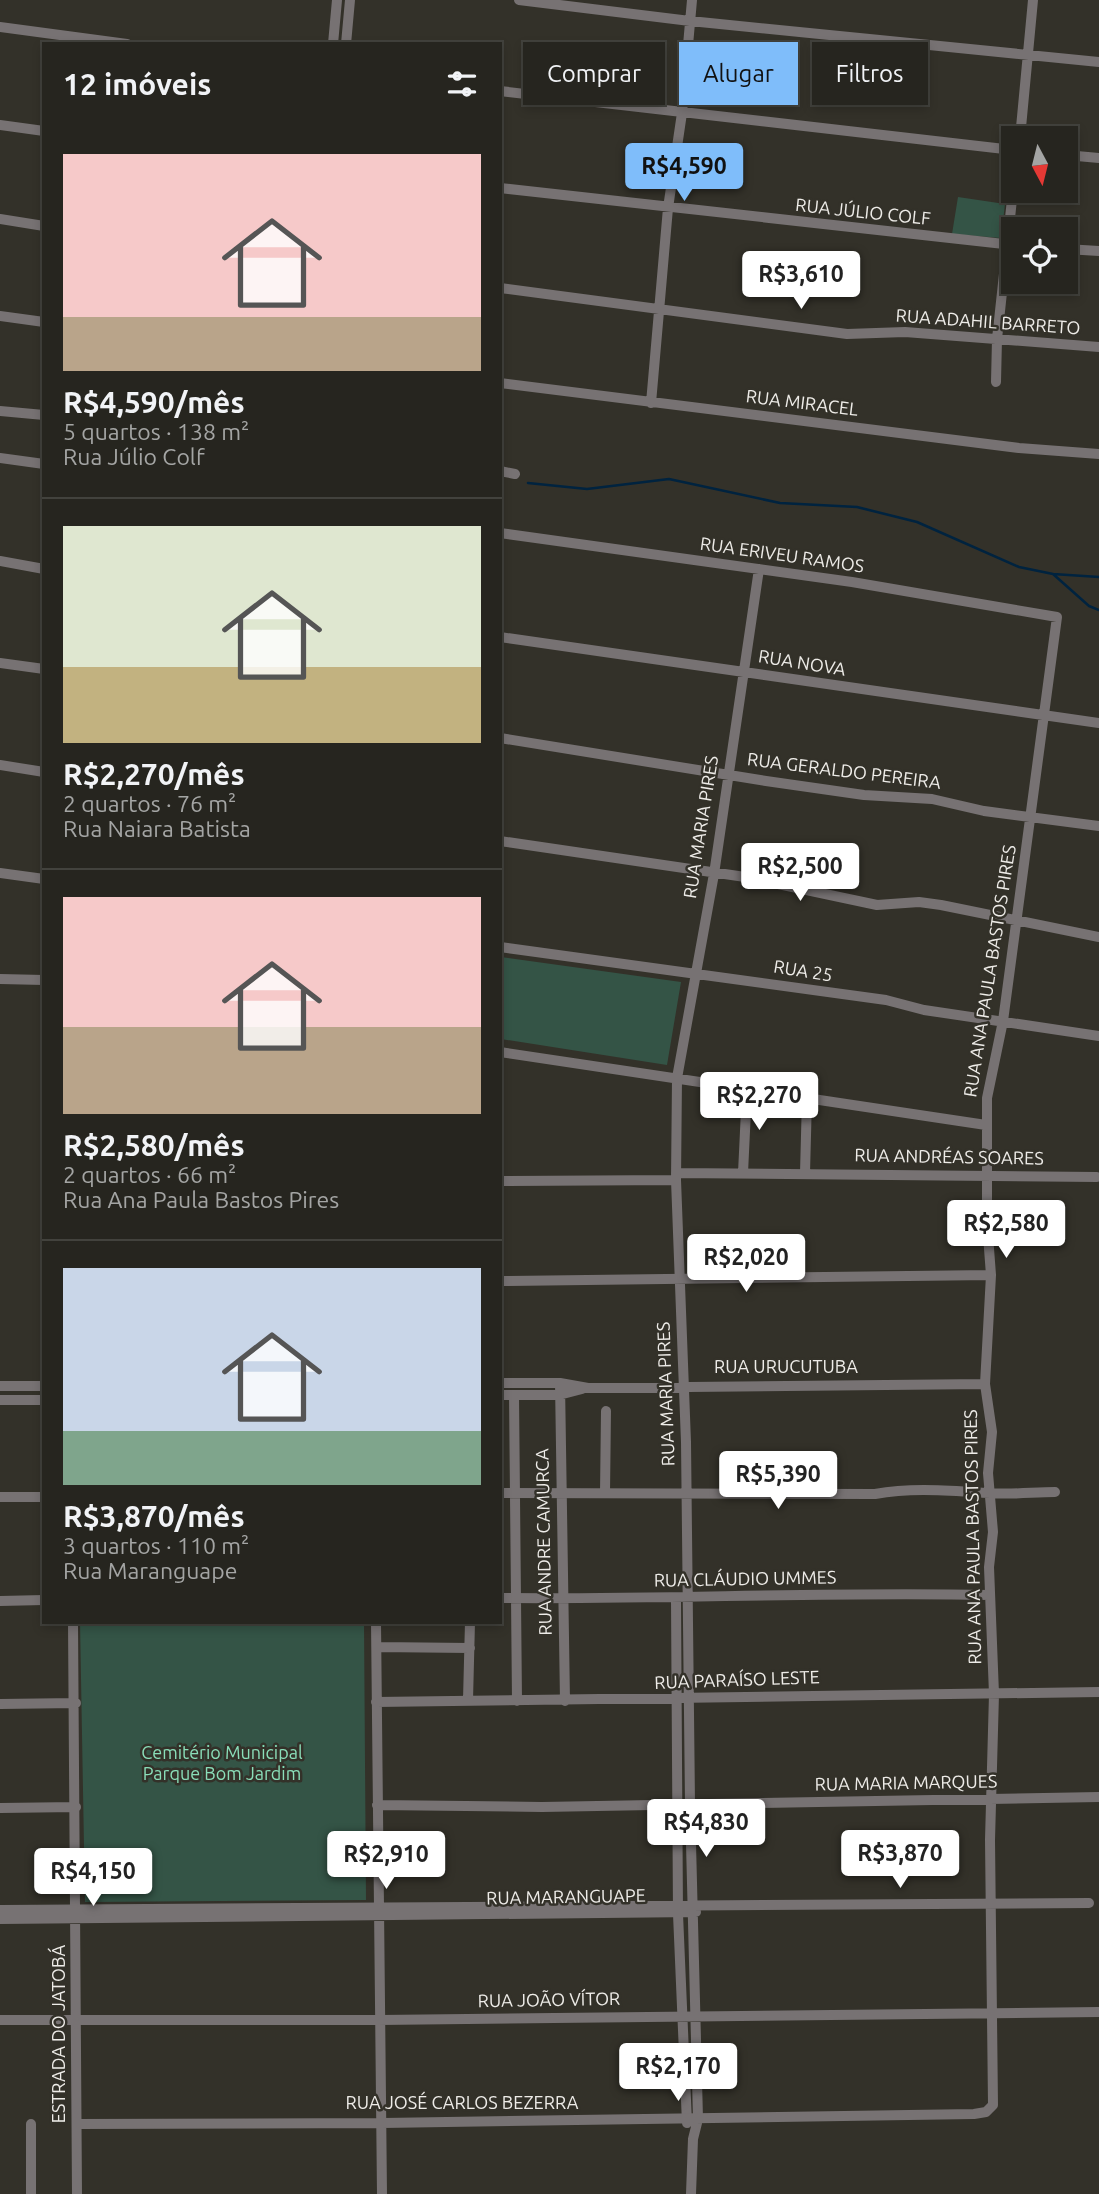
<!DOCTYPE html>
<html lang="pt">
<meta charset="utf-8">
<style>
body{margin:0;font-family:Ubuntu,sans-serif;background:#32312c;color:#f1f3f6;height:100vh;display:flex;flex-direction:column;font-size:26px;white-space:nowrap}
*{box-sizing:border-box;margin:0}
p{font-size:23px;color:#a4a5a4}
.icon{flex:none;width:38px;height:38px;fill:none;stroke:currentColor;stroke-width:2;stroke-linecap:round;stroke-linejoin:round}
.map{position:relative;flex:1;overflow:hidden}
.sheet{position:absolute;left:42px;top:42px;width:460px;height:1582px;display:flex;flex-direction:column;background:#26251f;border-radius:0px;box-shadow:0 4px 10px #0003,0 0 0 2px #42423d}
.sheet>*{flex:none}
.top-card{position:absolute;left:523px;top:42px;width:471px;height:63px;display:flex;gap:14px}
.needle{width:46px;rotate:173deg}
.controls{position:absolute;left:1001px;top:126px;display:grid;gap:14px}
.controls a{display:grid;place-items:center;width:77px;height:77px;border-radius:0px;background:#26251f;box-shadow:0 4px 10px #0003,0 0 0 2px #42423d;font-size:35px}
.price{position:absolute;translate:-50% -60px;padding:0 16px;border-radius:7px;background:#fff;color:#222;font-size:23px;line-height:46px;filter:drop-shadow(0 2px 4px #0008)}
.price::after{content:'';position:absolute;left:50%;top:42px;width:21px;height:16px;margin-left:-10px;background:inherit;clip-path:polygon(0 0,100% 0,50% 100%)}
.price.on{background:#7fbdfa;color:#111}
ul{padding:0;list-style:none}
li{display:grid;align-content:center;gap:14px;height:371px;padding:0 21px}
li+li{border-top:2px solid #42423d}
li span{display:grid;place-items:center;height:217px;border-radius:0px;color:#555}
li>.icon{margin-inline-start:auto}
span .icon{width:126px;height:126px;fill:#fffc;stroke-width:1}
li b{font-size:30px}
h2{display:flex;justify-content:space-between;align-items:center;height:84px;padding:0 21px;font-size:30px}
.pill{padding:0 24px;border-radius:0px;background:#26251f;box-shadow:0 4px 10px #0003,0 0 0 2px #42423d;font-size:24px;line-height:63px}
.pill.on{background:#7fbdfa;color:#111}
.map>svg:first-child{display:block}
.green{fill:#345446}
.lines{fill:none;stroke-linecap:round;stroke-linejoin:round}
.stream{stroke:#00233f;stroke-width:2.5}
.minor{stroke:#777273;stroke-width:10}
.labels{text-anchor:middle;stroke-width:5;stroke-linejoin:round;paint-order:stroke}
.street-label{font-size:18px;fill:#eeece8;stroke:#333129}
.park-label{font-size:18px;fill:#8adeb9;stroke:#333129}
</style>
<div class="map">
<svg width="1099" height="2194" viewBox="0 0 1099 2194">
<rect width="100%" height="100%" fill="#333129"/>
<path class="green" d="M958,197L1005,204L1001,238L952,234Z
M501,957L681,982L667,1065L501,1039Z
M80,1622H364L366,1900L85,1902Z"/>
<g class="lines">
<path class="stream" d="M528,483L587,489L669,479L780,503L857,507L917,522L1019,567L1053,574L1089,606L1099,610
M1053,574L1099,577"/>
<path class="minor" d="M519,0L690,21L1099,62
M0,27L127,44
M333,44L337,0
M346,44L350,0
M500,91L1013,150
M0,125L44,131
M1020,138L1033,0
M1066,155L1099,158
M500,188L1013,245
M0,219L44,226
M1066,249L1099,251
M500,288L847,334L905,332L1099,347
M0,316L44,322
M996,382L997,339L1013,190
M500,383L1019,448L1099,454
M651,403L668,208L682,113L692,0
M0,411L44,415
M0,458L44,464
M500,471L515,474
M0,561L44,569
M500,637L1099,723
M0,663L44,669
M500,738L766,781L864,795L932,799L984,811L1099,826
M0,765L44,772
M500,841L745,877L877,905L919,902L941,905L1099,937
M0,873L44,879
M500,947L886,1000L924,1010L1099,1036
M0,979L44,980
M500,1052L986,1125
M676,1173L1097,1177
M743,1173L747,1089
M805,1173L807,1098
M500,1181L676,1180
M500,1281L991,1275
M500,1383H560L588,1388L985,1384
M560,1383L565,1701
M0,1386H44
M500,1395H559L582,1389
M514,1395L517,1701
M0,1400H44
M500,1493L875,1494C914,1487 951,1491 990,1493C1011,1495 1034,1492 1055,1492
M605,1493L606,1411
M0,1497H44
M500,1598C664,1600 827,1591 990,1595
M676,1600L678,1914L687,2123
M0,1601L44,1600
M73,1622L77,2194
M376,1622L382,2194
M377,1647L470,1648
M468,1700L470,1622
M376,1702L1099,1692
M0,1704L76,1703
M377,1805L542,1807L1099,1797
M0,1808L76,1807
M0,1910L1089,1903
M0,1919L696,1912
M0,2020H380L1099,2012
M31,2124V2194
M77,2124L383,2123L974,2114L986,2112L993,2105L990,1840L994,1694L989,1567L993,1532L988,1473L992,1432L985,1384L991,1275L987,1222V1098L1003,1021L1057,617L852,582L500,533
M691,2194L693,2139L698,2119L690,1804L686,1442L676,1180L677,1078L714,874L759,569"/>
</g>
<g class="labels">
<g class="street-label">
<text transform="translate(863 212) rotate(6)" y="6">RUA JÚLIO COLF</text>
<text transform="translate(988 322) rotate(4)" y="6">RUA ADAHIL BARRETO</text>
<text transform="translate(802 403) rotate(7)" y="6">RUA MIRACEL</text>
<text transform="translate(782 555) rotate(8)" y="6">RUA ERIVEU RAMOS</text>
<text transform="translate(802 663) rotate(9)" y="6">RUA NOVA</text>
<text transform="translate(844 771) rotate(7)" y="6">RUA GERALDO PEREIRA</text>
<text transform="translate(701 827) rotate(-81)" y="6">RUA MARIA PIRES</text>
<text transform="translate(803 971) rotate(9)" y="6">RUA 25</text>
<text transform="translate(990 971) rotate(-81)" y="6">RUA ANA PAULA BASTOS PIRES</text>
<text transform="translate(949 1157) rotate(1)" y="6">RUA ANDRÉAS SOARES</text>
<text x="786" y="1373">RUA URUCUTUBA</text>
<text transform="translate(666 1394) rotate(-92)" y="6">RUA MARIA PIRES</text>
<text transform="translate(973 1537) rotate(-91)" y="6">RUA ANA PAULA BASTOS PIRES</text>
<text transform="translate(544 1542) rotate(-91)" y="6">RUA ANDRE CAMURCA</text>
<text transform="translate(745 1579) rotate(-1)" y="6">RUA CLÁUDIO UMMES</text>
<text transform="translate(737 1680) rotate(-2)" y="6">RUA PARAÍSO LESTE</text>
<text transform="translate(906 1783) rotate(-1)" y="6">RUA MARIA MARQUES</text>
<text transform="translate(566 1897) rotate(-1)" y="6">RUA MARANGUAPE</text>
<text transform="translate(549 2000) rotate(-1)" y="6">RUA JOÃO VÍTOR</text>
<text transform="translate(59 2034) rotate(-90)" y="6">ESTRADA DO JATOBÁ</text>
<text x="462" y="2109">RUA JOSÉ CARLOS BEZERRA</text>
</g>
<g class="park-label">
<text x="222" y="1759">Cemitério Municipal<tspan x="222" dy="21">Parque Bom Jardim</tspan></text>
</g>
</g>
</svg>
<div class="controls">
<a><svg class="needle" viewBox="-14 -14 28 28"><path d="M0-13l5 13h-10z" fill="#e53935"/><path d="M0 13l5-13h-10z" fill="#a4a5a4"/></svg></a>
<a><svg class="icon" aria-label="locate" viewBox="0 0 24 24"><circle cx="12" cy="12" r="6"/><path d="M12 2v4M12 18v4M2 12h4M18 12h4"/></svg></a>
</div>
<b class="price on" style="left:684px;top:203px">R$4,590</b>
<b class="price" style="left:801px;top:311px">R$3,610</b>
<b class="price" style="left:800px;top:903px">R$2,500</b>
<b class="price" style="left:759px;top:1132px">R$2,270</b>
<b class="price" style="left:1006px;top:1260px">R$2,580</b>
<b class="price" style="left:746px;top:1294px">R$2,020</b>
<b class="price" style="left:778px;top:1511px">R$5,390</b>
<b class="price" style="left:706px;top:1859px">R$4,830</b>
<b class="price" style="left:900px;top:1890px">R$3,870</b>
<b class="price" style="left:386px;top:1891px">R$2,910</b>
<b class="price" style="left:93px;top:1908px">R$4,150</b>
<b class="price" style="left:678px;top:2103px">R$2,170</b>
<div class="top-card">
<a class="pill">Comprar</a>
<a class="pill on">Alugar</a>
<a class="pill">Filtros</a>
</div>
<section class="sheet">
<h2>12 imóveis<svg class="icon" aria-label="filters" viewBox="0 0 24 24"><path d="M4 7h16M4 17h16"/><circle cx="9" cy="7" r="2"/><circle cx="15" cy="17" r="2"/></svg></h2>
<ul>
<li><span style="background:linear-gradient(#f6c9c9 75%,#b9a48a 0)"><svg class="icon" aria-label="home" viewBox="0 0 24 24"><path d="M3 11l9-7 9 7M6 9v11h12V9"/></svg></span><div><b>R$4,590/mês</b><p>5 quartos · 138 m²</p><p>Rua Júlio Colf</p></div></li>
<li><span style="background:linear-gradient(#dfe7d0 65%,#c2b280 0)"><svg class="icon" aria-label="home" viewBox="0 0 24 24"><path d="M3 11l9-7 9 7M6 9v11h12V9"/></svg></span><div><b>R$2,270/mês</b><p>2 quartos · 76 m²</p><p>Rua Naiara Batista</p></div></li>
<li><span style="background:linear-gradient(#f6c9c9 60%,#b9a48a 0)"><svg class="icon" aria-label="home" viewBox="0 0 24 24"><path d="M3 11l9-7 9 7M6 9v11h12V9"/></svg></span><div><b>R$2,580/mês</b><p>2 quartos · 66 m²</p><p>Rua Ana Paula Bastos Pires</p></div></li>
<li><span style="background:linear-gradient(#c9d6e8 75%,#7fa58c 0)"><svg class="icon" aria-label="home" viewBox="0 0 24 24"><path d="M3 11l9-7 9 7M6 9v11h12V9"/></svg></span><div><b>R$3,870/mês</b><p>3 quartos · 110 m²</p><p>Rua Maranguape</p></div></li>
</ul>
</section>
</div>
